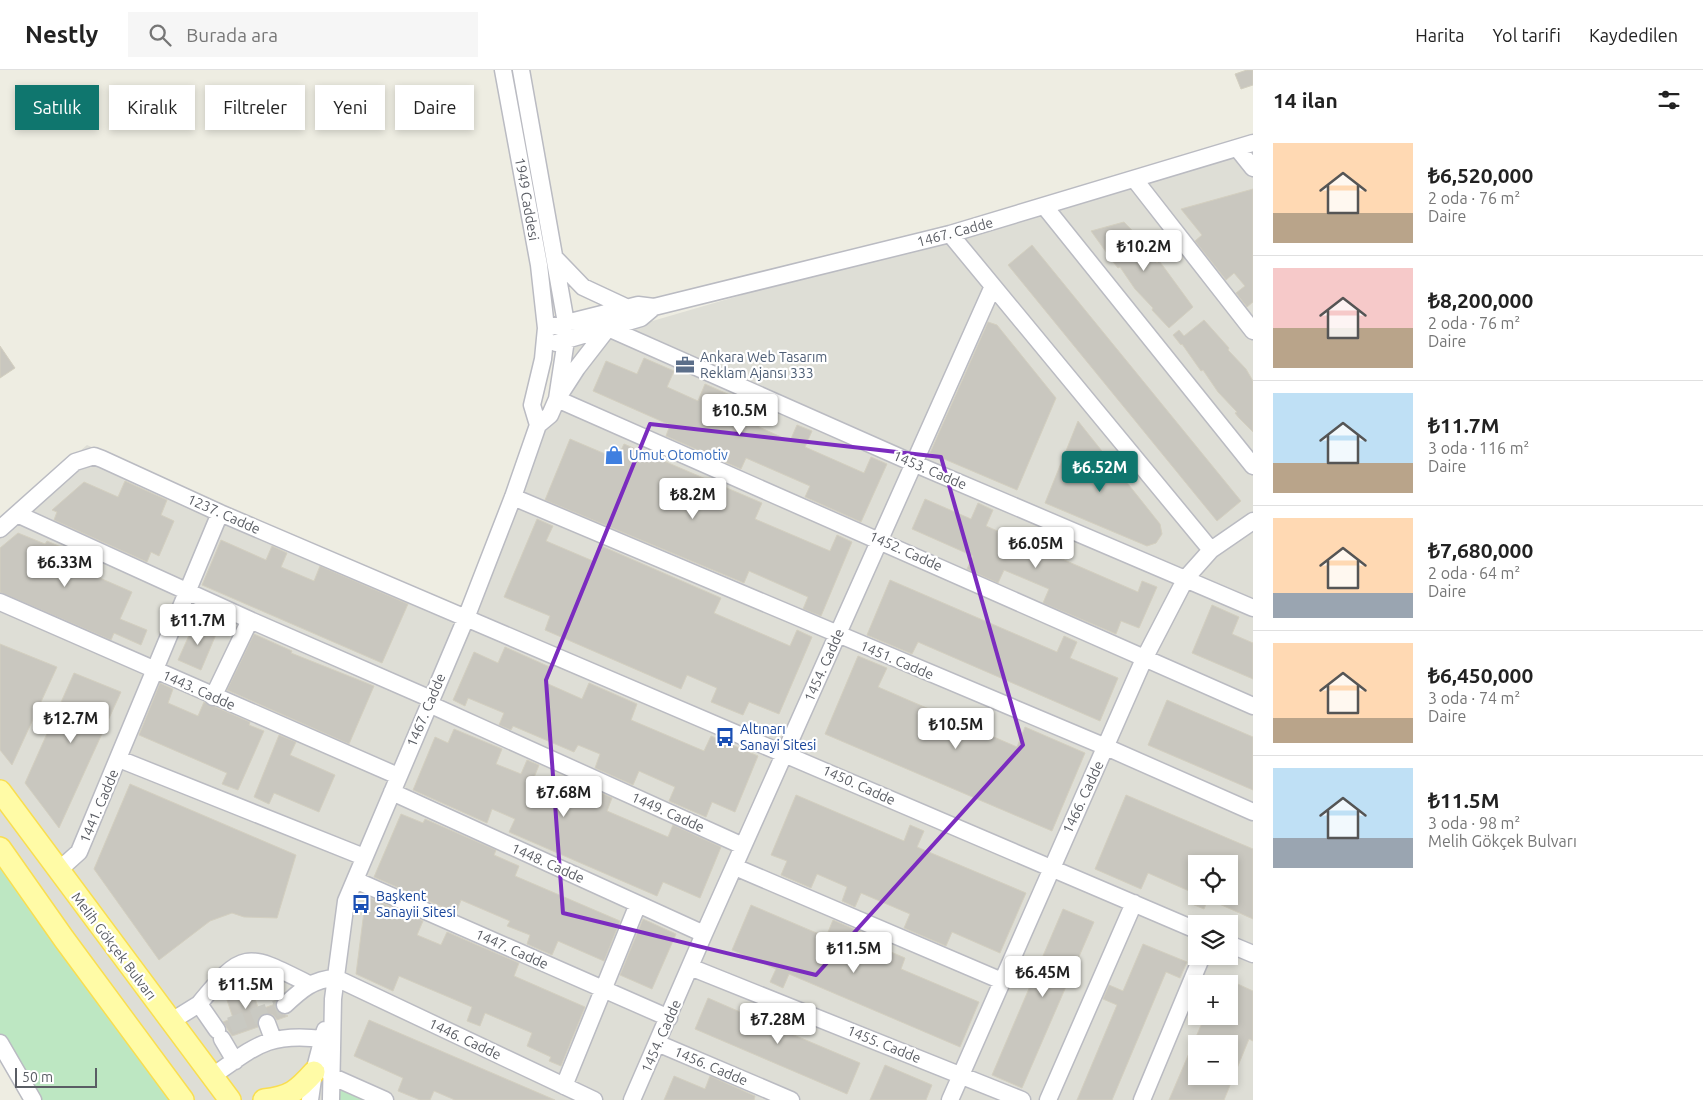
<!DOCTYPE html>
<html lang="tr">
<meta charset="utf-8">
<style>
body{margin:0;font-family:Ubuntu,sans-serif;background:#f6f6f6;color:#222;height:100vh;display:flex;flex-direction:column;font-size:19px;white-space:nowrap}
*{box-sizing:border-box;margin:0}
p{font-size:16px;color:#767676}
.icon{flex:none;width:28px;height:28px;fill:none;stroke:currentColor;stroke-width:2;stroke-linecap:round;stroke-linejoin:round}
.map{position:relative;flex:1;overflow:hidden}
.drawer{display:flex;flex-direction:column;background:#fff;width:450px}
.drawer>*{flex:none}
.top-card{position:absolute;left:15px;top:15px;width:475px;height:45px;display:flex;gap:10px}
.buttons{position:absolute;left:1188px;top:785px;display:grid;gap:10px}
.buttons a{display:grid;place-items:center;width:50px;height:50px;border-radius:0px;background:#fff;box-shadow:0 2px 8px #0003;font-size:25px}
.scale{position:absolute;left:15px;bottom:12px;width:82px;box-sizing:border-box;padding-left:5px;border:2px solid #5a5d64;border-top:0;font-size:14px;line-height:18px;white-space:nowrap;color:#5a5d64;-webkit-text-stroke:4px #fff;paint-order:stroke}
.price{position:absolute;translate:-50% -42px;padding:0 11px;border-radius:5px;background:#fff;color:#222;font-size:16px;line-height:32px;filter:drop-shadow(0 1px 2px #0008)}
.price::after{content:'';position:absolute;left:50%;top:30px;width:15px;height:11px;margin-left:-8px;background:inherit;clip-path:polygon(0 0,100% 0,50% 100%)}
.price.current{background:#0f766e;color:#fff}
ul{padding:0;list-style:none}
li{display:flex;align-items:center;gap:15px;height:125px;padding:0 20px}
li+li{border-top:1px solid #e0e0e0}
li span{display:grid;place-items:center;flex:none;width:140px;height:100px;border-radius:0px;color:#555}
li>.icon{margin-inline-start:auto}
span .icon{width:60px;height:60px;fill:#fffc;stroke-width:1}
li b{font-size:21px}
h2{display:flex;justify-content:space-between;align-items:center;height:60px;padding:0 20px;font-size:21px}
.tag{padding:0 18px;border-radius:0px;background:#fff;box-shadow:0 2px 8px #0003;font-size:18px;line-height:45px}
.tag.current{background:#0f766e;color:#fff}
header{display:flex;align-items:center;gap:30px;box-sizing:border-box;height:70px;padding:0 25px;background:#fff;border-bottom:1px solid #e0e0e0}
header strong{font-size:24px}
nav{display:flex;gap:28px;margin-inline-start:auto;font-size:18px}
.search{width:350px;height:45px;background:#f6f6f6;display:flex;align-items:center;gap:12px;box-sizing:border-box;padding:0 18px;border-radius:0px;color:#767676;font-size:19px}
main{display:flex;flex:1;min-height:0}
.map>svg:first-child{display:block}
.industrial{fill:#deded6;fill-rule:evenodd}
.green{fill:#bde7c2}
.building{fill:#c9c7bf;stroke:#d3cfc0;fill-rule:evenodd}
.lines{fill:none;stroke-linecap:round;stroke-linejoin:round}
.minor-tunnel{stroke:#c9c9c2;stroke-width:16;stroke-dasharray:16 8;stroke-linecap:butt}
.minor-casing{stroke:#babbc2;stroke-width:19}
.major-casing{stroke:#f9de50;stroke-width:24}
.minor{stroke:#fff;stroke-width:16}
.major{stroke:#fffba6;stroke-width:21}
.marked{fill:none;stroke:#7b2cbf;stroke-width:4;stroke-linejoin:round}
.labels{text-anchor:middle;stroke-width:4.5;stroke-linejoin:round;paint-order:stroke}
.street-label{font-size:14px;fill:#5a5d64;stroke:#fff}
.service-label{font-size:14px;fill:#4e5e75;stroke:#fff;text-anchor:start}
.shop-label{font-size:14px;fill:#366cbe;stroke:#fff;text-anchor:start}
.transit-label{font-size:14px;fill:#164399;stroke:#fff;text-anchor:start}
</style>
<header>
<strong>Nestly</strong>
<div class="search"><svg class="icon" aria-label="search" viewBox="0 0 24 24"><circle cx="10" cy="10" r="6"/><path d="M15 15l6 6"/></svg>Burada ara</div>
<nav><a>Harita</a><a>Yol tarifi</a><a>Kaydedilen</a></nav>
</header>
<main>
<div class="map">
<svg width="1253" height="1030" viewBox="0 0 1253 1030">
<rect width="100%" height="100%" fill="#eeede2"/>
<path class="industrial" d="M1253,76V1030H39L0,954V451L87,375L460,538L570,275ZM1196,794H1229V826H1196ZM1196,854H1229V886H1196ZM1196,914H1229V946H1196ZM1196,974H1229V1006H1196Z"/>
<path class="green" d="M0,791L178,1030H38L0,967Z
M337,1017L366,1030H337Z"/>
<path class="building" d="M1247,0H1253V15L1241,19L1235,4Z
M1253,119V232L1247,237L1236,223L1245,216L1234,203L1226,210L1195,171L1202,165L1181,139Z
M1124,152L1146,175L1144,176L1157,193L1159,191L1163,196L1193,237L1169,258L1152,240L1153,238L1135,219L1120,197L1118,198L1114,193L1091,161Z
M1032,175L1241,431L1217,451L1008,195Z
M1204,250L1229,278L1228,280L1246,299L1253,311V362L1239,348L1235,343L1237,342L1218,322L1203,300L1201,301L1182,274L1181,275L1173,265L1179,260L1184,266Z
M988,252L997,255L1056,328L1017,420L930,383Z
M0,276L15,298L0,308Z
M644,288L674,301L667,317L698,331L705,314L766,341L759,357L790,371L797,355L812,361L805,377L864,403L871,387L887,394L861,452L805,427L810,416L746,388L741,399L666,366L670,355L593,321L606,291L637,304Z
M1078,351L1160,454L1162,464L1156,473L1147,476L1045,433Z
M570,369L617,389L624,374L762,433L755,449L830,481L837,465L852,472L821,546L803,539L808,527L749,501L744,513L545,430Z
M125,411L167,430L161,445L174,451L159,486L151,482L147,492L54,450L57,442L52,440L84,412L118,427Z
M925,429L971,449L978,433L993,440L986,456L1138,522L1142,511L1157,517L1139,558L1121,551L1116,564L1043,533L1049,519L1004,500L998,513L967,499L973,486L912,459Z
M537,449L553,456L546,471L593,491L599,475L721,528L714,543L790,576L797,560L812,567L779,644L749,632L743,645L711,632L717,618L687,605L681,619L545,560L550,546L504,527Z
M18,463L45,474L47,471L91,490L86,502L132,522L120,549L147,560L141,575L114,563L111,570L0,522V478Z
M221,470L266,490L272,476L287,483L281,497L314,511L320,496L408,534L382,593L202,515Z
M890,510L1057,582L1064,566L1077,572L1070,588L1118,608L1100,651L918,572L912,584L867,565Z
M1212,535L1239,547L1232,564L1253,573V609L1192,583Z
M195,552L217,562L201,600L178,590Z
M254,564L292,581L291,583L374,616L349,674L227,620Z
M0,574L57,597L12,695L0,680Z
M505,577L552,598L546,613L582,629L589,613L637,634L631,650L704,681L711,666L758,686L735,742L712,732L706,747L669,731L675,717L639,701L633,715L595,698L600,684L578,675L574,682L513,656L511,660L499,655L504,643L468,628L465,636L453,630L474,582L498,593Z
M858,586L887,598L878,617L1017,677L1025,657L1085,683L1052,761L825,664Z
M74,603L121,622L59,758L25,713Z
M160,613L173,619L168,633L198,646L204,632L250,652L249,655L264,661L238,720L222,714L227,703L139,665Z
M1167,630L1253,667V720L1148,675Z
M454,659L502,679L496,694L521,704L527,690L539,695L533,710L582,730L588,717L612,728L607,741L668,767L673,755L721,777L700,828L663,812L657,826L509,762L515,749L492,739L487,753L413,720L435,667L448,673Z
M279,665L296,672L290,685L335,705L319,742L274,723L269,734L254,727Z
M130,714L296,785L277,848L244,847L232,843L210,851L159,890L94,799Z
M796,725L904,771L910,755L924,761L917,777L1026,823L1000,883L952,862L946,876L904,858L910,844L861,823L855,837L842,831L847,817L817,804L811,818L781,805L787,791L771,785Z
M1126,725L1253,779V849L1208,829L1204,839L1192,834L1195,826H1229V794H1196V824L1148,803L1141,819L1095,799Z
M401,744L423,753L425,749L496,780L494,785L519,796L515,806L620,851L604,891L558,871L552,885L527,874L530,865L507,856L510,851L461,830L456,843L374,807Z
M366,826L423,851L417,865L441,875L447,862L519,893L514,906L585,937L561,996L549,991L551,987L527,976L532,963L485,943L480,956L467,951L472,937L399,906L393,921L356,904Z
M751,835L826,867L833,850L863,863L856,880L886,893L891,882L905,888L901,899L979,932L960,977L789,904L783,918L770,912L776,899L732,880Z
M1063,839L1094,852L1022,1018L992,1005Z
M643,849L676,864L652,919L620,905Z
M1143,874L1187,892L1180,908L1166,902L1112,1030H1077L1117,935L1103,929L1109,915L1123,921Z
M1229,910L1253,921V971L1249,969L1224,1030H1169L1205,946H1229ZM1196,974H1229V1006H1196Z
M249,912L259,940L275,934L278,942L288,946L277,950L273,945L264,944L259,947L258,957L232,966L223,952L233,948L224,921Z
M708,928L770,955L775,942L788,947L782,960L860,993L847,1024L695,959Z
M369,950L555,1030H455L434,1021L430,1030H420L398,1021L403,1008L354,986Z
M885,995L932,1015L926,1030H870Z
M674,1006L705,1019L710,1006L755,1026L754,1030H664Z"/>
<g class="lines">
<path class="minor-tunnel" d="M222,969L217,960L285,935"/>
<g class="minor-casing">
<path id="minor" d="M503,0L539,195L546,258L543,289L532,335L538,355
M1237,78L1253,98
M1135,110L1253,261
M1045,137L1253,396
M950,164L1211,480
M555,188L583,217L628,238
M546,258L638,235L654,237L950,164L1253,73
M556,273L641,248L654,237
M513,427L1106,677L1253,742
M17,444L250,550L431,629
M0,459L75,392L94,386L102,389L220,443L1196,860
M0,532L398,706
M1253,538L913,393L608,258L577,298L557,329L1253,636
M213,627L250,550
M429,634L743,776
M119,689L364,787
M392,722L704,864
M735,797L1002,911
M59,800L79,782L220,443
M355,810L669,948
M1229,874L1253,884
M690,897L1022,1030
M199,934C244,879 247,883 309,914
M285,935C301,920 313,909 336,908L594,1030
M170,952L199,934L217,960
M267,953L273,969
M222,969L235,991
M0,973L33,1030
M657,973L791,1030
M331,1006L385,1030
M211,1007C255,977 267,962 323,969
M564,1016L638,834
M310,1030L314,1002L325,960
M331,1030L333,929L346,831L466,548L513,427L538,355L550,345L557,329L566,270V253L521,0
M632,1030L704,864L993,216
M950,1030L1144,589L1186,508L1211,480L1253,451
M1048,1030L1134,833
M1142,1030L1202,886"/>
</g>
<g class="major-casing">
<path id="major" d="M0,721L230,1030
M0,778L64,869L183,1030
M264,1030C290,1027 297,1021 314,1002"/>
</g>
<use href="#minor" class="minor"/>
<use href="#major" class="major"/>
</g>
<path class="marked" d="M650,354L941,387L1023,675L816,905L563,843L546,610Z"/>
<defs>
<g id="office-bare" transform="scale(1.5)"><path d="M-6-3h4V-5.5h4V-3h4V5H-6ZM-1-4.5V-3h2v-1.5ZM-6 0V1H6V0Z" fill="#5c6f8a" stroke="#fff" stroke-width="2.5" paint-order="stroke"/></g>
<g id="shop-bare" transform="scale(1.5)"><path d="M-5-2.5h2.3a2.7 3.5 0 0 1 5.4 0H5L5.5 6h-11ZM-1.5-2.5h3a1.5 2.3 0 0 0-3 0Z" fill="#3f7fe0" stroke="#fff" stroke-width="2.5" paint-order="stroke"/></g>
<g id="bus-bare" transform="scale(1.5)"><path d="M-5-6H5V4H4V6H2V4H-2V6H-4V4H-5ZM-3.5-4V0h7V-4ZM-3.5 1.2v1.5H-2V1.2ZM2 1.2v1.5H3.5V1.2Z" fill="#1a4fb4" stroke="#fff" stroke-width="2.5" paint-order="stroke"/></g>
</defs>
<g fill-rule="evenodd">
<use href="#office-bare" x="685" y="295"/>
<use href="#shop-bare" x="614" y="385"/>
<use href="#bus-bare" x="725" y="667"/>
<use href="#bus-bare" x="361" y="834"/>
</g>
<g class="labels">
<g class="street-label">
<text transform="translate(527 129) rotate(80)" y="5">1949 Caddesi</text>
<text transform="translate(955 162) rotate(-15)" y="5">1467. Cadde</text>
<text transform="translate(930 400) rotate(23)" y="5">1453. Cadde</text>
<text transform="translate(224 444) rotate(24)" y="5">1237. Cadde</text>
<text transform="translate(906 481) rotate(24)" y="5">1452. Cadde</text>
<text transform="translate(897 590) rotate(23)" y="5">1451. Cadde</text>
<text transform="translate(824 595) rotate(-66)" y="5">1454. Cadde</text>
<text transform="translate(199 620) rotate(24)" y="5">1443. Cadde</text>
<text transform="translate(426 640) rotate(-67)" y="5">1467. Cadde</text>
<text transform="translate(859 715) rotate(24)" y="5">1450. Cadde</text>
<text transform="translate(1083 727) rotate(-65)" y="5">1466. Cadde</text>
<text transform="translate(99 736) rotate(-67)" y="5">1441. Cadde</text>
<text transform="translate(668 742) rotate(24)" y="5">1449. Cadde</text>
<text transform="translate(548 793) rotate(24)" y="5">1448. Cadde</text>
<text transform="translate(114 876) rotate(53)" y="5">Melih Gökçek Bulvarı</text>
<text transform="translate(512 879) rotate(24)" y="5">1447. Cadde</text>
<text transform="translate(661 966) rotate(-66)" y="5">1454. Cadde</text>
<text transform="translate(465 969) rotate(25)" y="5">1446. Cadde</text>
<text transform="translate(884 974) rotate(22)" y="5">1455. Cadde</text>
<text transform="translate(711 996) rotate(23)" y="5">1456. Cadde</text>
</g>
<g class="service-label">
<text x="700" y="292">Ankara Web Tasarım<tspan x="700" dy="16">Reklam Ajansı 333</tspan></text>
</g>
<g class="shop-label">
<text x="629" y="390">Umut Otomotiv</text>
</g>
<g class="transit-label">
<text x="740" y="664">Altınarı<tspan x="740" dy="16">Sanayi Sitesi</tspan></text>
<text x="376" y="831">Başkent<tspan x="376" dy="16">Sanayii Sitesi</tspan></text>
</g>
</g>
</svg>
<div class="buttons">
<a><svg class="icon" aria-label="locate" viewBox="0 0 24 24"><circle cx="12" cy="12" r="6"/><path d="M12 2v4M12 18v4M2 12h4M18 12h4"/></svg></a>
<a><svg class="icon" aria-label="layers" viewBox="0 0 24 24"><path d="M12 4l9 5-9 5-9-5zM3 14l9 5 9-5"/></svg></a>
<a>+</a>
<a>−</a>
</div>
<div class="scale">50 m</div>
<b class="price" style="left:1144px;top:202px">₺10.2M</b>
<b class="price" style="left:740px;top:366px">₺10.5M</b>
<b class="price current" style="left:1100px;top:423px">₺6.52M</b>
<b class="price" style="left:693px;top:450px">₺8.2M</b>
<b class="price" style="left:1036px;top:499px">₺6.05M</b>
<b class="price" style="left:65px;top:518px">₺6.33M</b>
<b class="price" style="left:198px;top:576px">₺11.7M</b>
<b class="price" style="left:71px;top:674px">₺12.7M</b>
<b class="price" style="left:956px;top:680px">₺10.5M</b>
<b class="price" style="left:564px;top:748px">₺7.68M</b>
<b class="price" style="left:854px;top:904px">₺11.5M</b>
<b class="price" style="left:1043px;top:928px">₺6.45M</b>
<b class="price" style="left:246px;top:940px">₺11.5M</b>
<b class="price" style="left:778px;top:975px">₺7.28M</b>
<div class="top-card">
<a class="tag current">Satılık</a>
<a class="tag">Kiralık</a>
<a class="tag">Filtreler</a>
<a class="tag">Yeni</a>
<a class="tag">Daire</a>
</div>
</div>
<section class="drawer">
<h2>14 ilan<svg class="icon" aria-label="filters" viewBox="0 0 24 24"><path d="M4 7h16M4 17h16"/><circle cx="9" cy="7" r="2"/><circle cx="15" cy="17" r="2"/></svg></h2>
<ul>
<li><span style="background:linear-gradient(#ffd9b3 70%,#b9a48a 0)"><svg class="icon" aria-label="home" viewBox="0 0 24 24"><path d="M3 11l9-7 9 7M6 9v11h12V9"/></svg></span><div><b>₺6,520,000</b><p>2 oda · 76 m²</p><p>Daire</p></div></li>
<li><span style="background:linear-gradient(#f6c9c9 60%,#b9a48a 0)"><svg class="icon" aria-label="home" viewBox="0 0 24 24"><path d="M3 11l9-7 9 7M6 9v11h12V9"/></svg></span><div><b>₺8,200,000</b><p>2 oda · 76 m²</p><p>Daire</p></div></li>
<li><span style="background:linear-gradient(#bfe0f5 70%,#b9a48a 0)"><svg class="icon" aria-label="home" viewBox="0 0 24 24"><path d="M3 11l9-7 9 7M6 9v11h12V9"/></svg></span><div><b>₺11.7M</b><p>3 oda · 116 m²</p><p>Daire</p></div></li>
<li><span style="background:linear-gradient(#ffd9b3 75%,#9aa5b1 0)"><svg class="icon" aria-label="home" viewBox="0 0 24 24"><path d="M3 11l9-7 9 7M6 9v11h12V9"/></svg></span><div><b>₺7,680,000</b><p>2 oda · 64 m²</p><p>Daire</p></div></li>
<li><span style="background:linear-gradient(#ffd9b3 75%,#b9a48a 0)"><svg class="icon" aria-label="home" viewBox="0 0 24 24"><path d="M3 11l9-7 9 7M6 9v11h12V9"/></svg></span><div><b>₺6,450,000</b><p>3 oda · 74 m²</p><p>Daire</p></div></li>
<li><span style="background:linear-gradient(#bfe0f5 70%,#9aa5b1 0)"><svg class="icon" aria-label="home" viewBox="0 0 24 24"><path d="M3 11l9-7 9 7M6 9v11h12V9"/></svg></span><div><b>₺11.5M</b><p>3 oda · 98 m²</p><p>Melih Gökçek Bulvarı</p></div></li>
</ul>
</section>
</main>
